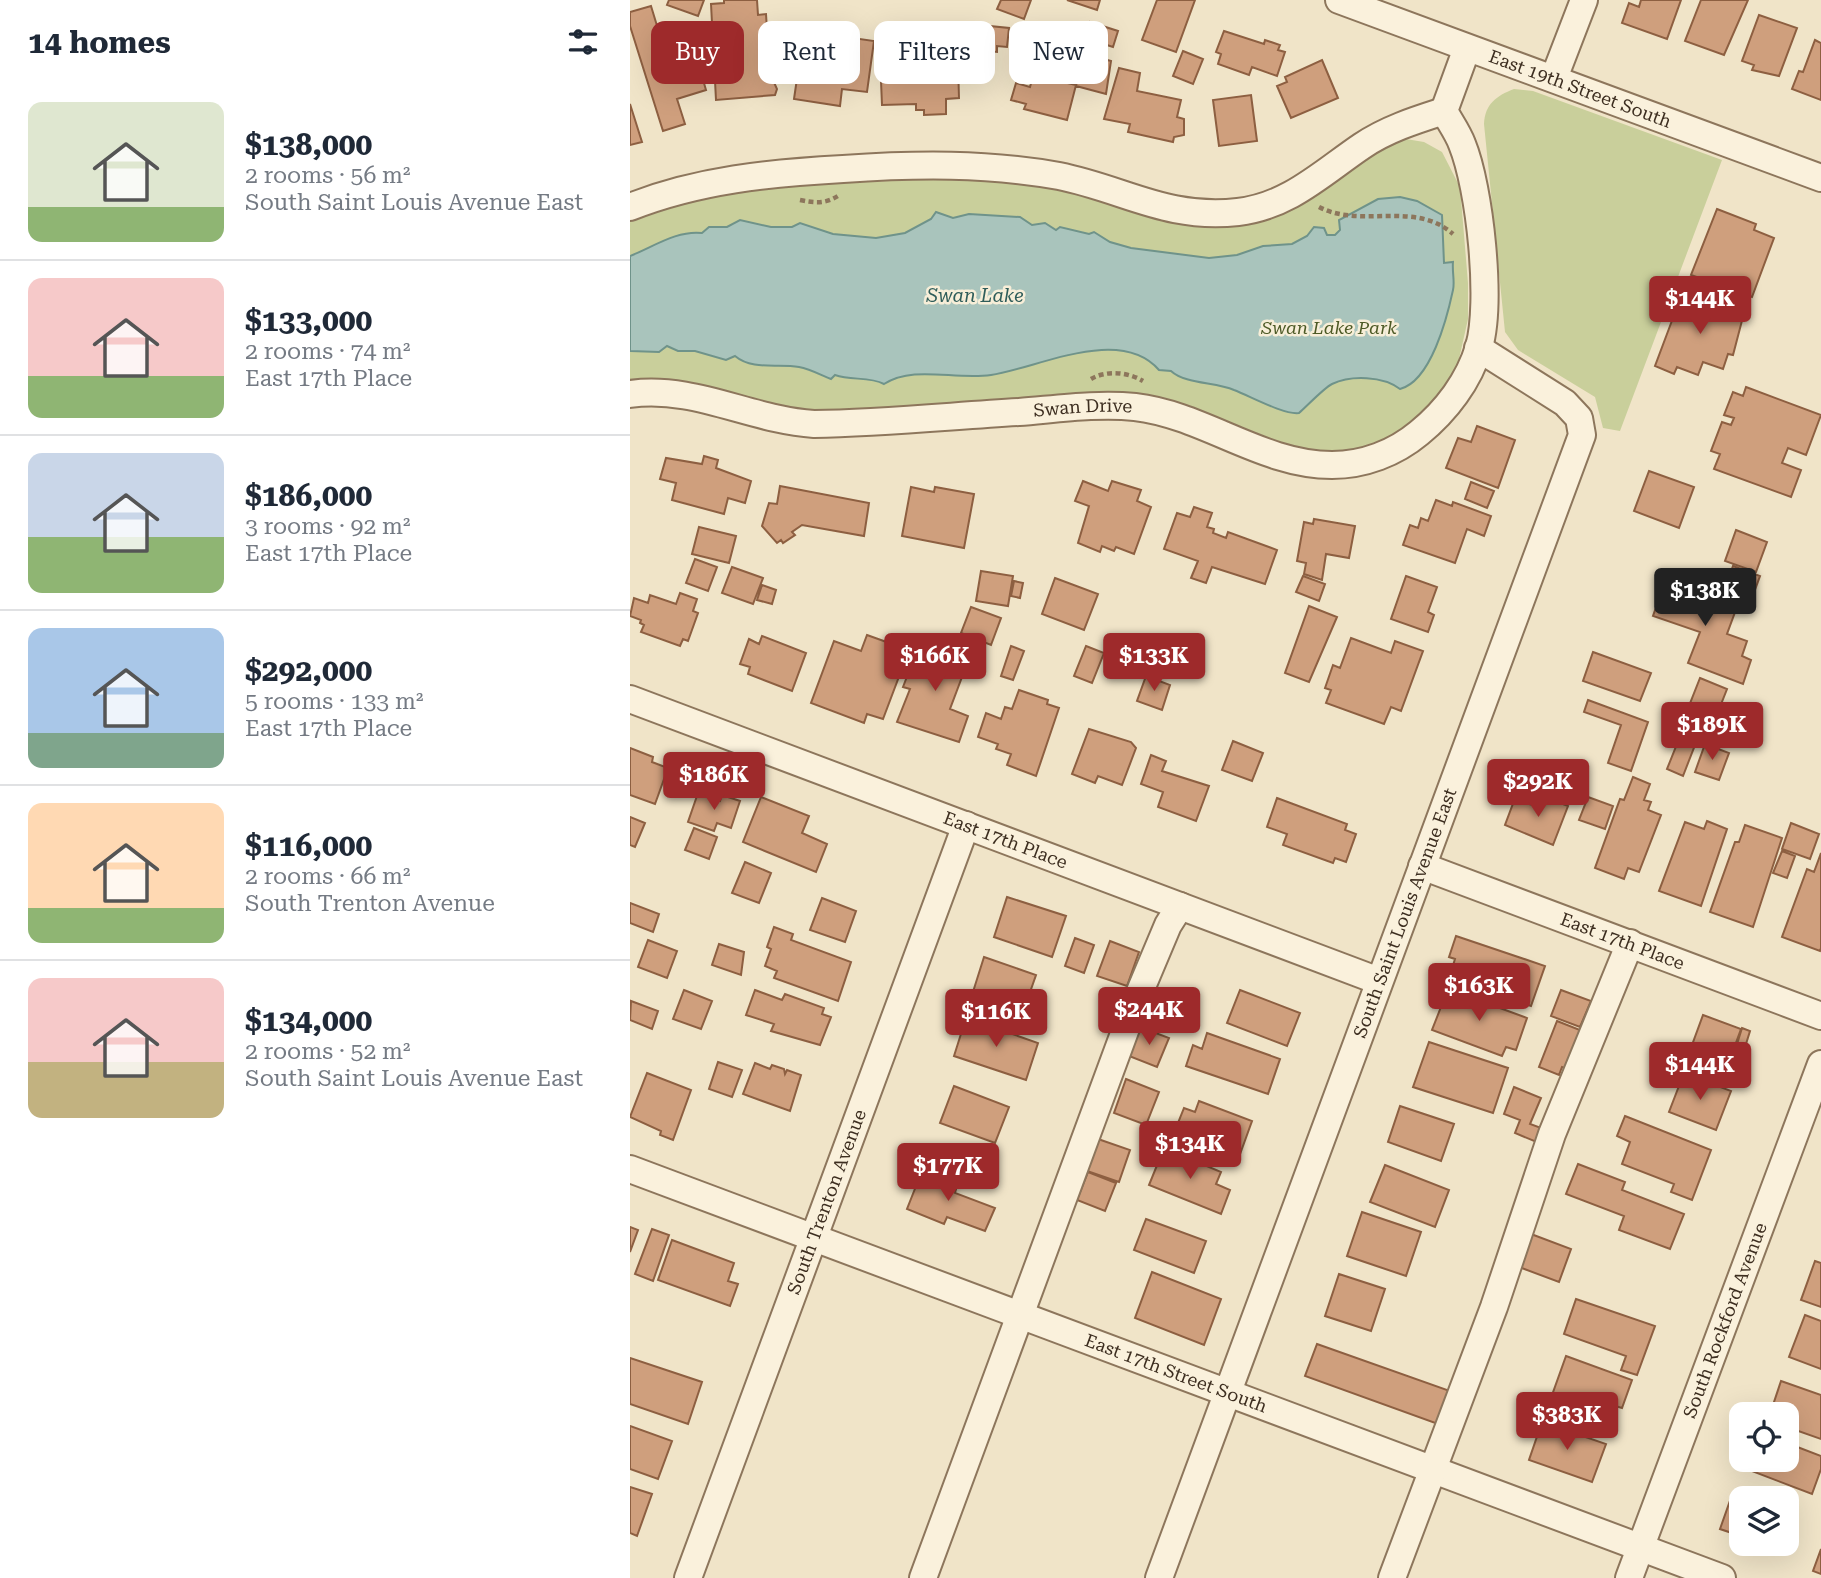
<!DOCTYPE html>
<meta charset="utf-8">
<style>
body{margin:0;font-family:"Roboto Serif",serif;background:#f6f6f7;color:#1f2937;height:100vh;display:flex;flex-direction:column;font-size:26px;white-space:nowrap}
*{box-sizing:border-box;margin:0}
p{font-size:23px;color:#747a83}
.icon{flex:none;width:38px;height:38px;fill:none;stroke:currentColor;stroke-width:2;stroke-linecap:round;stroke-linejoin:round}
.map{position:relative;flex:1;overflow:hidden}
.drawer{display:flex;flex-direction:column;background:#fff;width:630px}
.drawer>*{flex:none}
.top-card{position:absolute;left:21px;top:21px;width:665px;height:63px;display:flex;gap:14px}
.buttons{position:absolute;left:1099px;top:1402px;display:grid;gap:14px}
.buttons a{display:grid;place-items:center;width:70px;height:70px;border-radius:14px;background:#fff;box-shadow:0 7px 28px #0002;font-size:35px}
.price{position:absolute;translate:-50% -60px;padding:0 16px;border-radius:7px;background:#9e2a2b;color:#fff;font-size:23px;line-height:46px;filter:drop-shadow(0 2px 4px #0008)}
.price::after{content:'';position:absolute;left:50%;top:42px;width:21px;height:16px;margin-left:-10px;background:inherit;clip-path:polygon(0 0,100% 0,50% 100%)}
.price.selected{background:#222;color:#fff}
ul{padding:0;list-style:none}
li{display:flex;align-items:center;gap:21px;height:175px;padding:0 28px}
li+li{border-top:2px solid #e0e1e3}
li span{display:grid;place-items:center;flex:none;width:196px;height:140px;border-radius:14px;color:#555}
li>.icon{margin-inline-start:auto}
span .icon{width:84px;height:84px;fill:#fffc;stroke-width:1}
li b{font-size:30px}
h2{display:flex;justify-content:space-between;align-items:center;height:84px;padding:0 28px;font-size:30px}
.pill{padding:0 24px;border-radius:14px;background:#fff;box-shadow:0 7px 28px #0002;font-size:24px;line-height:63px}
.pill.selected{background:#9e2a2b;color:#fff}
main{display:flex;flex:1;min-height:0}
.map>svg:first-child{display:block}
.green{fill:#c9cf9b}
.water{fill:#a9c4bc;stroke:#6f938a;stroke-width:2}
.building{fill:#cf9f7d;stroke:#8d5f41;stroke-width:2}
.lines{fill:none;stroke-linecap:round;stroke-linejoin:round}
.minor-casing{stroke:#8d765c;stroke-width:30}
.path{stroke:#8d765c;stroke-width:4.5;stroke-dasharray:5 3.5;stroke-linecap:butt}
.minor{stroke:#faf1dc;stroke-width:26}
.labels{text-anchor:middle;stroke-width:5;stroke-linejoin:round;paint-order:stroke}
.street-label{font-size:18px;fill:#3d2e20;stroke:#f7eed8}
.park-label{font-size:18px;font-style:italic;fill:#4d5a26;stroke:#f7eed8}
.water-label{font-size:19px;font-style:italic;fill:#2f5d5a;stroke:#f7eed8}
</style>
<main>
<section class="drawer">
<h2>14 homes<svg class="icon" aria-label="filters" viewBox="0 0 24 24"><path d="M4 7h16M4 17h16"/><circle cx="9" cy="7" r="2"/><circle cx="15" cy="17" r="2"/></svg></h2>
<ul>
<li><span style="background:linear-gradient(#dfe7d0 75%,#8fb573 0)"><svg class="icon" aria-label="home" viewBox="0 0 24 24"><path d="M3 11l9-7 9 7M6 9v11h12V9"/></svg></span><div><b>$138,000</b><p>2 rooms · 56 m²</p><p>South Saint Louis Avenue East</p></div></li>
<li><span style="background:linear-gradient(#f6c9c9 70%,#8fb573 0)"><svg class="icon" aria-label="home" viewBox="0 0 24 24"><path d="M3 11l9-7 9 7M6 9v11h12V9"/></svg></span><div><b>$133,000</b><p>2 rooms · 74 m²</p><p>East 17th Place</p></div></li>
<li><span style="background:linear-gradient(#c9d6e8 60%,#8fb573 0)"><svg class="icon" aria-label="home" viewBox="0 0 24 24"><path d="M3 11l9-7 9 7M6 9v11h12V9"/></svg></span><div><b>$186,000</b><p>3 rooms · 92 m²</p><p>East 17th Place</p></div></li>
<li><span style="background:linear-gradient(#a9c7e8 75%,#7fa58c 0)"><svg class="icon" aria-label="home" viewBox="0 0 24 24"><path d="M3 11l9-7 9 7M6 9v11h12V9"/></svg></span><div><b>$292,000</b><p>5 rooms · 133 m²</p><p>East 17th Place</p></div></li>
<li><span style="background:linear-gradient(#ffd9b3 75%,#8fb573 0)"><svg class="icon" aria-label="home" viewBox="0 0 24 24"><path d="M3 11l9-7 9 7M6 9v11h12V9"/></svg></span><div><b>$116,000</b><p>2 rooms · 66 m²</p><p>South Trenton Avenue</p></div></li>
<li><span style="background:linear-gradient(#f6c9c9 60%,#c2b280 0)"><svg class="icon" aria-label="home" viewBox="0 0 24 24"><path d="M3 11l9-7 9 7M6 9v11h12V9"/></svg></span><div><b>$134,000</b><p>2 rooms · 52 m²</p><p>South Saint Louis Avenue East</p></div></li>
</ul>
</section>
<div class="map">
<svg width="1191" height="1578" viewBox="0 0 1191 1578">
<rect width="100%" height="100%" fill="#f0e4c8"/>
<path class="green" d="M884,89L903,91L1092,160L990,431L973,428L965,397L888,350L875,332L854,124C855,104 866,96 884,89Z
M776,139L794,142L812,152L830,187L838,283V319L827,368L811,396L776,429L737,448L700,453L656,448L568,413L178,414L0,382V218L22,209L116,187L354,177L453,192L523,218L551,223L663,207L686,196L746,150Z"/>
<path class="water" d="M770,197L787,201L812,215L814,263L823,262C822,272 825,282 823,290C817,318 801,381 770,389C753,376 721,375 702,384C694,388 677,406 669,413C654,415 620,396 604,390C585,382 555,384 541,371L529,370C490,325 408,368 361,375C323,380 284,365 254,384C239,376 221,381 205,375L201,379C191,375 180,369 169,367C148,363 123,371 105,356L96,360L65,351H48L37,346L29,352L0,351V256C23,247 47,230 72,233L79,227H97L110,220L141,227H162L170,223L203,234L246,238L275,233L301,219L306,212L323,218L339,214L390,217L402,225L415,223L426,230L430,227L459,234L464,232L480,242L501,248L579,258L607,255L633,246L662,244L677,236L684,227L694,228L697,235H705L710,230L709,220L748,199Z"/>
<path class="building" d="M39,0H74L68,16L37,5Z
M94,0H127L128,15L136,14L138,46L155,45V59H138L139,79L143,80L147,89L145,95L86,100L81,4L94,3Z
M371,0H401L394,19L367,9Z
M437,0H470L467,10Z
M527,0H565L546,52L512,40Z
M1011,0H1051L1037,39L992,23L999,3L1009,7Z
M1071,0H1118L1094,55L1055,41Z
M21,6L42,75L69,66L76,90L47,99L55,124L33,131L0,26V12Z
M1129,15L1167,28L1149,76L1122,70L1124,65L1112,61Z
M460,22L488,31L483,47L455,38Z
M330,23L379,28L377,47L367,46V52L338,49L339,43L328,42Z
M174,31L244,41L237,92L212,89L210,106L164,99Z
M594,31L634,44L635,40L650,45L648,50L655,52L647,76L622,67L619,75L588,64L591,54L586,52Z
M1185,40L1191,43V100L1162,89L1169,71L1173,72Z
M553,51L573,59L563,84L543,76Z
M449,52L481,61L476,94L446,86L450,69L445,68Z
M692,60L708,98L661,118L647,86L657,82L655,77Z
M328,62L329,98L316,99V114L294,115V110H286V104L252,105L251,81H263V65Z
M406,66L435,74L433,82L446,85L437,120L394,109L396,104L381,100L386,83L400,87Z
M489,68L510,73L507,91L551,100L547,117L554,119V135L544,137L543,142L498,132L500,124L474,119Z
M621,95L627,141L589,146L583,100Z
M0,104L12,142L0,145Z
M1087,209L1126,224L1124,230L1144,238L1122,297L1061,275Z
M1052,294L1069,301L1070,297L1114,313L1103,355L1098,354L1093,369L1073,362L1068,375L1047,367L1044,374L1025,366Z
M1116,387L1191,415L1176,455L1158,448L1152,463L1171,470L1161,497L1084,469L1090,454L1081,451L1092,422L1101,425L1104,418L1094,415L1103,392L1113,396Z
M847,426L885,440L868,488L816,468L828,438L841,442Z
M74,456L88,460L86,468L121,481L115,503L98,498L94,514L42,500L46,483L30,479L36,458L72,464Z
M1019,471L1064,487L1049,528L1004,511Z
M453,481L478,491L482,481L511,490L507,501L521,507L504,554L486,547L484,551L472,546L470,552L448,543L459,506L445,501Z
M841,482L864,491L857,508L835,499Z
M150,486L239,503L234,536L172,525L162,532L165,535L153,543L151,540L147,543L132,526L139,503L147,504Z
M281,487L304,492L305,487L344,494L334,548L272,536Z
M806,500L822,506L823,502L861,516L854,536L837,529L825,563L773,545L780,525L788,528L791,518L798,521Z
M564,507L582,513L577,527L584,529L583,533L596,538L598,532L647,550L635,584L582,567L576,583L561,578L568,561L534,549L547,513L560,517Z
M684,519L725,526L719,558L696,554L692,580L674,574L676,563L667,561L674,522L683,524Z
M69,527L106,536L99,563L62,554Z
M1106,530L1137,542L1126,572L1095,561Z
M65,559L87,567L78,591L56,583Z
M1103,566L1130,576L1122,598L1095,588Z
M102,567L133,578L123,604L92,593Z
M351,571L383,576L378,606L346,601Z
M1038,574L1057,580L1055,585L1108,604L1097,634L1117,641L1112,656L1121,660L1113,684L1058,663L1070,632L1023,616Z
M673,576L695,584L689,601L666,592Z
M776,576L807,587L798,612L804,615L798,632L761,619Z
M425,578L468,594L454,630L412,614Z
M384,581L393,583L390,598L381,596Z
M132,585L146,590L142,604L127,600Z
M50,593L67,599L63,611L68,613L58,641L53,639L50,646L11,632L14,625L10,623L11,620L0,616L4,598L18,603L20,595L46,604Z
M679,606L707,617L679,682L655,673Z
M341,607L371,618L361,645L331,633Z
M237,635L279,650L253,719L237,714L234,723L181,703L204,641L231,651Z
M132,636L176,653L162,691L118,674L120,667L110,664L119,639L129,644Z
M721,638L761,653L765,641L793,651L771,711L761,707L754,724L696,703L701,690L695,688L703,665L710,668Z
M290,643L316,653L322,646L332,650L333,659L338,661L320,709L338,716L329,742L267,722L280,689L273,687Z
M381,646L394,651L383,680L371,676Z
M456,646L474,653L462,683L444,676Z
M963,652L1021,673L1010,701L953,681Z
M516,676L540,685L532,710L507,701Z
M1070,678L1097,689L1086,717L1059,706Z
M389,690L418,700L417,704L429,708L406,776L377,765L381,754L366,749L368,744L348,737L356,713L371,719L375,707L382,709Z
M958,700L1018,722L1001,771L978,763L991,725L954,712Z
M459,729L501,742L506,748L492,785L468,776L465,783L442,774Z
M1049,739L1065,745L1053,776L1037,769Z
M603,741L633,753L622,781L592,770Z
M1075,744L1099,753L1089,780L1065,772Z
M0,748L23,757L22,762L38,768L25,804L0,795Z
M521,755L536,761L532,771L579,786L566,821L528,807L533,792L511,784Z
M1003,777L1020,784L1014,800L1021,802L1018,810L1031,815L1009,872L998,868L994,879L965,868L990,799L994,800Z
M68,793L90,801L92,795L110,801L101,828L87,823L84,831L58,822Z
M913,796L938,806L923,845L875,825L884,801L909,806Z
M131,797L179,816L172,833L197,844L186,872L113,842Z
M958,797L983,806L975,829L949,820Z
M647,798L717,824L715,830L726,834L716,862L705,858L703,863L653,845L657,834L637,827Z
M0,817L15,823L5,847L0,845Z
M1077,821L1097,829L1071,906L1029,891L1055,822L1074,829Z
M1161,823L1189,834L1180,859L1152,849Z
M1115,825L1152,838L1123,927L1080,912L1105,842H1109Z
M64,828L87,837L79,859L55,850Z
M1152,851L1165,856L1157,878L1143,873Z
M1191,853V948L1190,951L1152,937L1177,869L1184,872Z
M115,862L141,873L129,903L102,893Z
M377,897L436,916L422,957L364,937Z
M192,898L226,911L215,942L180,930Z
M0,903L29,914L23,932L0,923Z
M144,927L163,934L161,940L221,962L208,1001L144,978L147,971L135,966L141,949L137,947Z
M826,936L915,966L901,1006L819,978L825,959L819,957Z
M445,938L464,945L454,973L435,966Z
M18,940L47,951L37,978L8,967Z
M480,941L509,952L497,986L467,976Z
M89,944L114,952L111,975L82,965Z
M354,957L406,975L393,1012L342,995Z
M818,989L897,1018L886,1050L876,1047L872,1056L802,1030Z
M54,990L82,1001L71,1029L43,1019Z
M125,990L152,1000L155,994L194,1008L192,1014L201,1017L190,1045L141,1031L144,1024L116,1015Z
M610,990L670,1013L657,1046L597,1023Z
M931,990L961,1001L950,1027L921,1016Z
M1,1001L28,1011L22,1029L0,1020Z
M1073,1015L1111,1029L1096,1070L1058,1056Z
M336,1018L408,1043L396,1080L324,1056Z
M927,1021L955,1032L940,1070L932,1067L929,1075L909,1067Z
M510,1027L539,1038L527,1067L499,1056Z
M1112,1028L1120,1031L1107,1073L1099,1070Z
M577,1033L650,1059L638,1094L556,1066L563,1045L572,1049Z
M799,1042L878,1068L863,1113L783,1087Z
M88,1062L112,1070L102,1097L79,1089Z
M125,1063L140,1069L142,1065L154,1069L155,1074L157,1070L171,1075L160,1111L113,1094Z
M17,1073L61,1090L43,1140L30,1135L31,1131L0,1117Z
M1054,1073L1101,1091L1086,1130L1039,1112Z
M496,1079L529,1092L516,1125L484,1113Z
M324,1086L379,1107L365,1143L310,1123Z
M884,1087L911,1098L900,1124L914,1129L909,1143L885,1133L890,1120L874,1114Z
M569,1101L622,1121L609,1157L544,1133L554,1108L565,1112Z
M770,1106L824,1124L811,1161L758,1142Z
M995,1116L1081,1150L1062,1200L1041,1192L1044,1184L992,1164L1000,1142L987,1136Z
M468,1139L500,1150L489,1182L457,1171Z
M534,1148L591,1172L586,1184L600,1190L591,1214L519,1185Z
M948,1164L995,1182L992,1190L1054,1214L1040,1249L989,1230L994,1216L936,1194Z
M755,1165L819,1190L805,1227L740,1202Z
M292,1171L327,1185L325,1193L365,1208L355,1231L317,1217L314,1224L277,1209Z
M458,1172L486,1183L475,1211L447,1200Z
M732,1212L791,1232L776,1276L717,1256Z
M516,1219L576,1241L564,1273L504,1250Z
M0,1227L8,1230L0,1252Z
M22,1229L39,1235L23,1281L5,1274Z
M901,1234L941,1249L929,1282L889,1267Z
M42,1240L104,1263L98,1281L108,1284L100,1306L28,1280Z
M1185,1261L1191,1263V1307L1171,1300Z
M522,1272L591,1299L574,1345L505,1318Z
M709,1274L755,1289L741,1331L695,1316Z
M946,1299L1025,1326L1007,1375L991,1370L996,1356L934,1334Z
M1175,1315L1191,1321V1369L1159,1357Z
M687,1344L820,1391L808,1424L675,1376Z
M936,1356L1002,1380L992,1408L982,1405L978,1418L921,1398Z
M0,1358L72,1382L58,1424L0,1404Z
M1151,1381L1191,1395V1439L1157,1427V1414H1140Z
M912,1422L976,1444L962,1482L899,1460Z
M0,1426L42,1441L28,1479L0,1469Z
M1157,1443L1191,1456V1469L1182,1494L1114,1468L1118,1460H1157Z
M0,1487L22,1494L7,1536L0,1533Z
M1102,1495L1111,1498V1536L1090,1529Z
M1157,1514L1164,1517L1157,1538Z
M1132,1544H1155L1152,1551Z
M1191,1549V1574L1183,1571Z"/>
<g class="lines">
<g class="minor-casing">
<g id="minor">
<path id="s1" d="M709,0L1191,178"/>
<path d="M924,78L954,0"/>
<path d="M0,207C68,180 140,173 213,169C286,164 356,163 429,176C494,189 537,220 608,212C659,206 692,173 732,146C757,129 786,120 814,111"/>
<path id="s2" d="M0,394C64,385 121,420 184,424C252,423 321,416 389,412C427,409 468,403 505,407C574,415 632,465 702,465C734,465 765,453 789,433C816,411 839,381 849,347C862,302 850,188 832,144C828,133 820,122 814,111L837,48"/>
<path id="s3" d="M0,699L749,981"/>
<path id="s4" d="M792,866L1191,1016"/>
<path id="s5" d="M0,1169L1092,1578"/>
<path id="s6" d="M58,1578L336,825"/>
<path d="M293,1578L506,1001L538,925L550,906"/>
<path id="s7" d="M529,1578L952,435L949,418L935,403L848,348"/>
<path d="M762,1578L864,1307L922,1134L1000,943"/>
<path id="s8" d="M999,1578L1191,1064"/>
</g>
</g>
<path class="path" d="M170,200C185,203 195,204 208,196
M689,207C731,229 785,200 823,234
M461,379C476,370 498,372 513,381"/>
<use href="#minor" class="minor"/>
</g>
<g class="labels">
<g class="street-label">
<text dy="6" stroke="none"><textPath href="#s1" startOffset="257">East 19th Street South</textPath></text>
<text dy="6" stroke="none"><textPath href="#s2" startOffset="457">Swan Drive</textPath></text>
<text dy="6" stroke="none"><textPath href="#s3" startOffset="401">East 17th Place</textPath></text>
<text dy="6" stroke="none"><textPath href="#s7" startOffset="709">South Saint Louis Avenue East</textPath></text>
<text dy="6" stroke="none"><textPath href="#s4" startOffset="214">East 17th Place</textPath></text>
<text dy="6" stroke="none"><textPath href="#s6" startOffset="401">South Trenton Avenue</textPath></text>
<text dy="6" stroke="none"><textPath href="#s8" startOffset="275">South Rockford Avenue</textPath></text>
<text dy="6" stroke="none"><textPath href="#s5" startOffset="583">East 17th Street South</textPath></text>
</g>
<g class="park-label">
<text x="699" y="334">Swan Lake Park</text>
</g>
<g class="water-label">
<text x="345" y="302">Swan Lake</text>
</g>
</g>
</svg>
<div class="buttons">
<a><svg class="icon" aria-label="locate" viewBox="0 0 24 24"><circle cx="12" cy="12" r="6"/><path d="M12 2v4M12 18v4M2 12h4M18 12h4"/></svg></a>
<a><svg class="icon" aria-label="layers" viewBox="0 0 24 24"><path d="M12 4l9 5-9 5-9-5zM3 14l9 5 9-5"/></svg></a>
</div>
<b class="price" style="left:1070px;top:336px">$144K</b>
<b class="price selected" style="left:1075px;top:628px">$138K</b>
<b class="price" style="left:305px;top:693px">$166K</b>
<b class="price" style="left:524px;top:693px">$133K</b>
<b class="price" style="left:1082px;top:762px">$189K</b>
<b class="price" style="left:84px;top:812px">$186K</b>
<b class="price" style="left:908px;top:819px">$292K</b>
<b class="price" style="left:849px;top:1023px">$163K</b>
<b class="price" style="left:519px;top:1047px">$244K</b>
<b class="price" style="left:366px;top:1049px">$116K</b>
<b class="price" style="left:1070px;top:1102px">$144K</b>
<b class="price" style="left:560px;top:1181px">$134K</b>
<b class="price" style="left:318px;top:1203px">$177K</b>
<b class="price" style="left:937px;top:1452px">$383K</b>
<div class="top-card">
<a class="pill selected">Buy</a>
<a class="pill">Rent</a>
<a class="pill">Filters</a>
<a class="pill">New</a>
</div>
</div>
</main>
